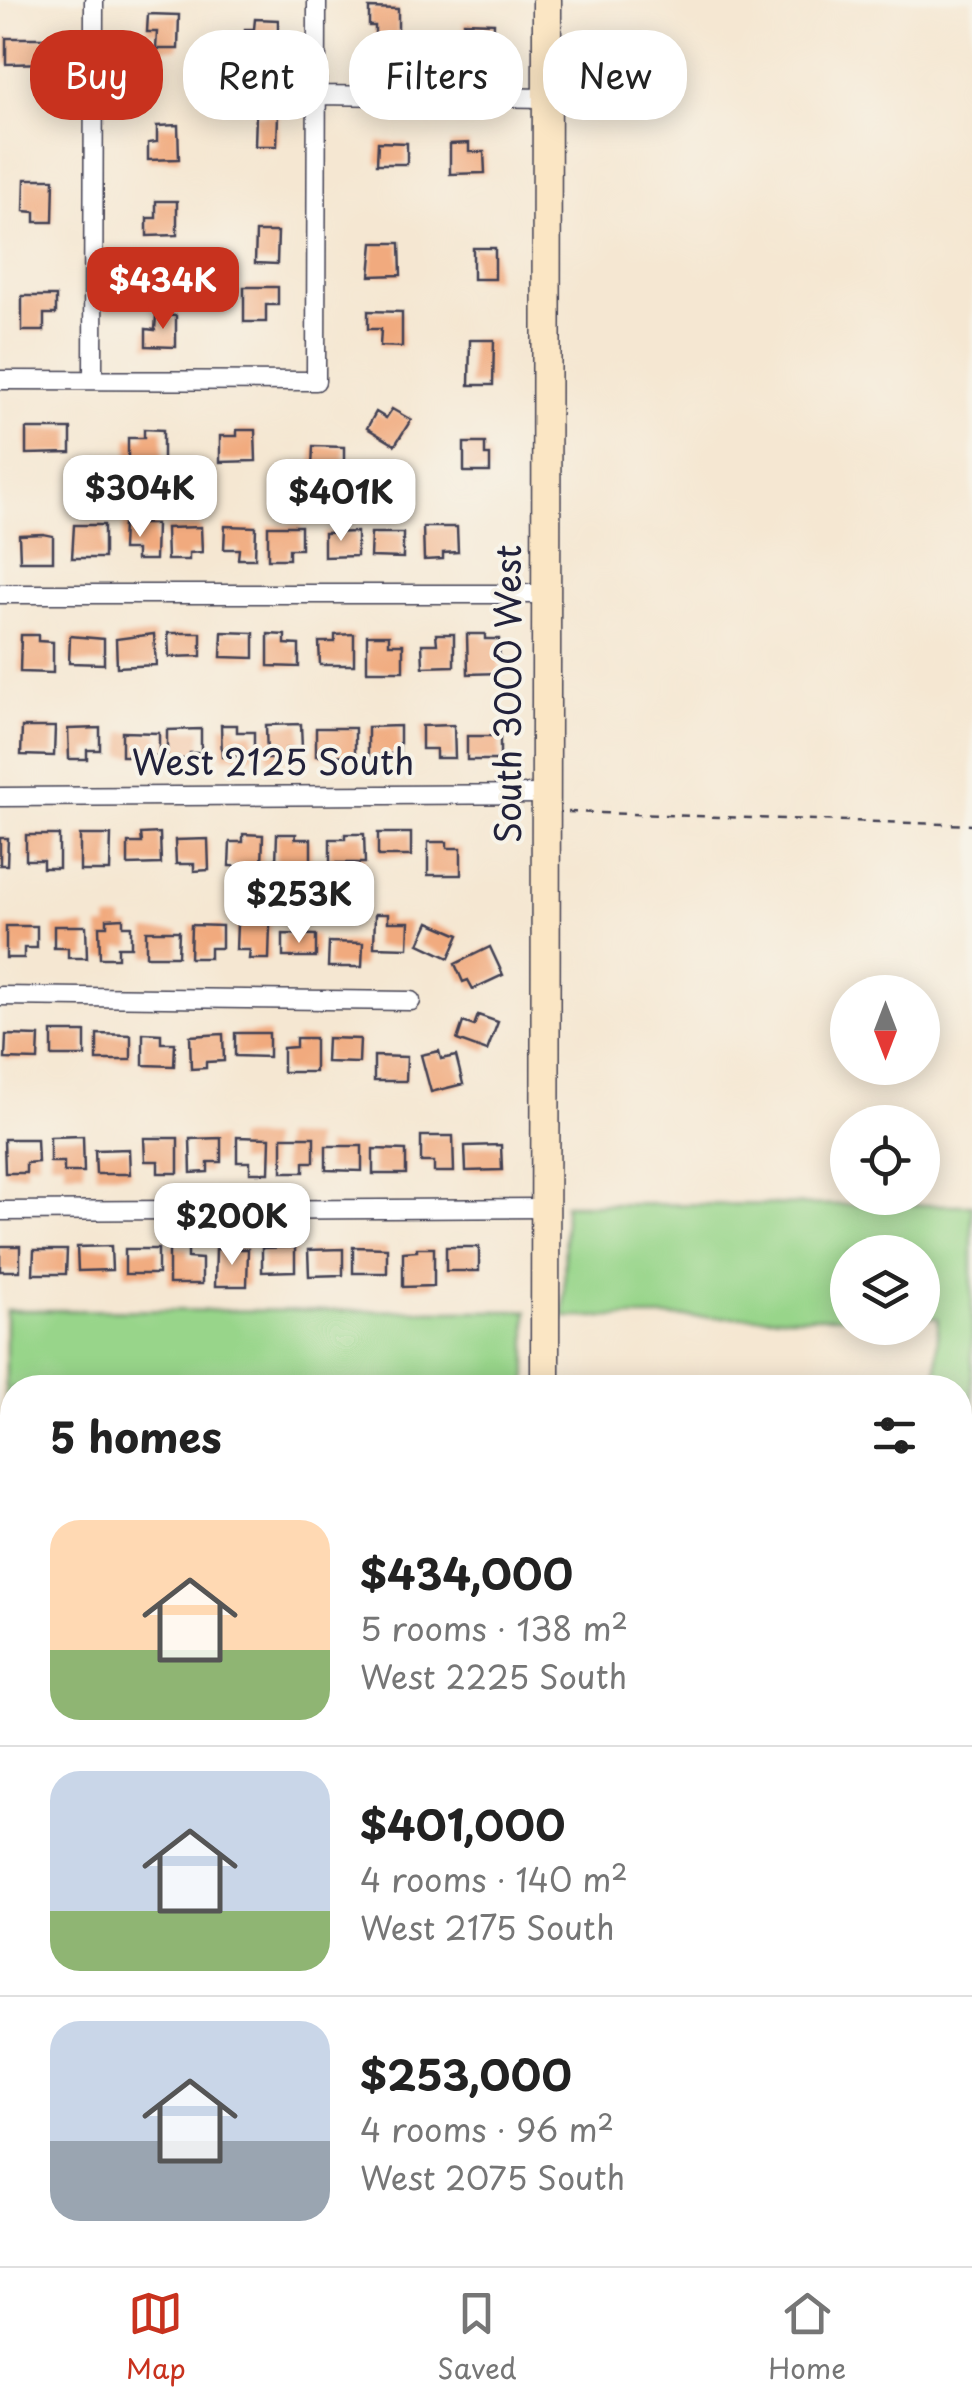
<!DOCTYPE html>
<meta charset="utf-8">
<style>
body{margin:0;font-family:"Playpen Sans",sans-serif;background:#f2f2f2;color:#222;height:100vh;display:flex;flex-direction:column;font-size:38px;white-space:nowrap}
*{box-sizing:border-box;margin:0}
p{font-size:32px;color:#767676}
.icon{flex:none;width:55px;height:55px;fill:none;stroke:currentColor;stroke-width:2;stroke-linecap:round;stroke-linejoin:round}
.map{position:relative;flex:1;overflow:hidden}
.sheet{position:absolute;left:0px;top:1375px;width:972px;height:892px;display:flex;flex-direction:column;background:#fff;border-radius:40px 40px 0 0;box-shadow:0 5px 25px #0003}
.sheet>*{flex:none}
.banner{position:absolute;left:30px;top:30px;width:912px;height:90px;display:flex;gap:20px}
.needle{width:65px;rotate:180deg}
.tools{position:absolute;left:830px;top:975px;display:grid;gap:20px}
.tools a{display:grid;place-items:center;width:110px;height:110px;border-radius:50%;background:#fff;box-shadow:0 5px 25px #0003;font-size:50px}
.price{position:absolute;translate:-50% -85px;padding:0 22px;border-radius:20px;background:#fff;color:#222;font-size:32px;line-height:65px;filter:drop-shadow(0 2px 5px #0008)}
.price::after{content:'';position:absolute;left:50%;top:60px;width:30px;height:22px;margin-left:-15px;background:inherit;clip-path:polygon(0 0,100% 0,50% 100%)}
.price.selected{background:#c8321e;color:#fff}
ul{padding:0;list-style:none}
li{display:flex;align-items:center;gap:30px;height:250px;padding:0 50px}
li+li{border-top:2px solid #e0e0e0}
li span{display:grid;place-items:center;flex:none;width:280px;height:200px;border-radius:30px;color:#555}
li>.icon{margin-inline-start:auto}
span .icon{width:120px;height:120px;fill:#fffc;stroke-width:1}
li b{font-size:42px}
h2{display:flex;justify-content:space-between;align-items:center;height:120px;padding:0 50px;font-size:42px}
.chip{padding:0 35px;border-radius:40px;background:#fff;box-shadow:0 5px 25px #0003;font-size:35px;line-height:90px}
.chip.selected{background:#c8321e;color:#fff}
.dock{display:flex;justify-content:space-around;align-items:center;height:140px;border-top:2px solid #e0e0e0;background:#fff;font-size:28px;color:#767676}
.dock a{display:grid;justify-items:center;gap:5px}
.dock .selected{color:#c8321e}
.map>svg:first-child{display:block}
.green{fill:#98d58a;stroke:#5d7c62;stroke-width:2.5}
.building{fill:#f1aa7e}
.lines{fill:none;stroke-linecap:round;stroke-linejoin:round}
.lane-casing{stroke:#424052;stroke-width:12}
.street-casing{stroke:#424052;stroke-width:21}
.secondary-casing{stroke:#424052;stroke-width:31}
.path{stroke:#424052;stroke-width:2.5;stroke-dasharray:8 8;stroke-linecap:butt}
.lane{stroke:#fff;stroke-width:9}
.street{stroke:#fff;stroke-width:18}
.secondary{stroke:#fbe6c4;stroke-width:28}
.labels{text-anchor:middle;stroke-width:8;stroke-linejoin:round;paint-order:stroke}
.street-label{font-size:35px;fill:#22223b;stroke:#f7f3e8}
</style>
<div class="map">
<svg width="972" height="2266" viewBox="0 0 972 2266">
<rect width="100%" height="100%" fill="#f7f3e8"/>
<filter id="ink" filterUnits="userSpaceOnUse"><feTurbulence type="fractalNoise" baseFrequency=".01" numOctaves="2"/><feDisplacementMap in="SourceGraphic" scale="20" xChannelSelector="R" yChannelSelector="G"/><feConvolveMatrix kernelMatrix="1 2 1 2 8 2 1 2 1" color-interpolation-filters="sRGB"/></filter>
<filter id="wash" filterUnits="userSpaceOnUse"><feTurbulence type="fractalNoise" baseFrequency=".0048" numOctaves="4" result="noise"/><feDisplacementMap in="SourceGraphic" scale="40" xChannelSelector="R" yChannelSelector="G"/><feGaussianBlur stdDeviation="2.25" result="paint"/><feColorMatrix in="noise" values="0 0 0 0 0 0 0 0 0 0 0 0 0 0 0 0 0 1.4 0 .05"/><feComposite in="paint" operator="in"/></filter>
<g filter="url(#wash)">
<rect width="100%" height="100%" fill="#f5e7d2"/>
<path class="green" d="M565,1204L972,1205V1655H960V1388L937,1387L938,1318L923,1317L922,1252H848L847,1317H564Z
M6,1310L527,1311V1387L12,1388V1624H0V1510L6,1509Z
M0,1641H12V2255H36V2266H0Z"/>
<g id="blocks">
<path class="building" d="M369,8L398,9V38H375V26H369Z
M148,14L179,15L178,49H156L157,32H147Z
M255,19L278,20V53H244L245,29H254Z
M464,22L494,23L493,52H476V45H464Z
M6,38H50L51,63L6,64Z
M256,114H278L277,146H255Z
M178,125L179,159L148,160V143L157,142V126Z
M378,142L407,143V164H377Z
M469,143V152H484L485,173L450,174V144Z
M25,179H54L53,222H35V212L24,211Z
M156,201H177V235L147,236V218H156Z
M256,232H278L277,264L255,263Z
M373,243H400L401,275L370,276Z
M473,248H495V279H473Z
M244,287H278V305H266V322H244Z
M22,296H56V314H44V331H22Z
M368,311L402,312V347L380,346L381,329H368Z
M156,315L176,316V347L146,346V329L155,330Z
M470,340H494L493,385H469Z
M392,409L411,420L395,445L367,428L376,412L386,418Z
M26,429H71V453L26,454Z
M144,429L163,430V461L128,460V438H144Z
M237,430H255L256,461L220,462V436H237Z
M464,443H485V455H490V472H464Z
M313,446L344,447V468L312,467Z
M123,524H156L155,560H136V550H122Z
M74,525H104V558H72Z
M225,526L256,527L255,559H238L239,549H224Z
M268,526H301V549H289V559H268Z
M201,527L202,552L189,553V560H167L166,528Z
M423,527H457L458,552L443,553V559L424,560Z
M357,532V556L324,557V533Z
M371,533H403V558L370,557Z
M43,534L53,536V561H20L19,535Z
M222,632L254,633V658L221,657Z
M168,633H201V656L169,657Z
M154,634L156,665L117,667L116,639Z
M268,634L285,635V644L299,645V667L268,666Z
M354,634V665H320L319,642H335V635Z
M436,634H454V666L423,667L422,644H437Z
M467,634H485V639H499L500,673L468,674Z
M21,635H38V641L53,642V673L20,672Z
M367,635H389V644H403V671H367Z
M70,636L104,639V664L69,663Z
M301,724L302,749H286L287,759H267L266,725Z
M221,725H237V732H254V756L222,757Z
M454,725L455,758H436V749H422V726Z
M400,726V753L368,757V727Z
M22,727H55L54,756L21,755Z
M100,728V750H87V759H69L68,729Z
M316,728H355V755L316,756Z
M201,729V753H190V759H167V730Z
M122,732L159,733V756H122Z
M467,736H500V760H467Z
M160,833L161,864L128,865V843H142L141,834Z
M378,833H411V856H378Z
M243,834L263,835L262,867L229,866L230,842H243Z
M277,834H296L295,839H311V863L276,862Z
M345,834H364L365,863H330V839H345Z
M26,835H59V868H43V860H26Z
M80,835H111L110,871H80Z
M0,838H8L7,865H0Z
M208,839L209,870L194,871V864H176L175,840Z
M428,842H447V848H461V875H428Z
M375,914H388V922H409L408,948L374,947Z
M123,918V926H131V947H118V958H100L99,926H107V919Z
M429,922L459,935L449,958L419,944Z
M237,923L270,924L269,959H249L250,950H236Z
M191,925L222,926V948H210V958H190Z
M6,926H37V948H24V958H6Z
M54,926H86L87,958H68V948H54Z
M146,931H179L178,956H146Z
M283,934L316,935V957H283Z
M329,942L363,943L362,967H328Z
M490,947L503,975L473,989L468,980L463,982L455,964Z
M478,1015L498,1022L487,1051L457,1040L463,1022L474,1026Z
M52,1032H85V1056H52Z
M143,1033L161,1034V1043H175L174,1066L143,1065Z
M235,1033H269V1057L235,1056Z
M97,1034L131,1035V1060H97Z
M223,1034L224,1061L206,1062V1068L191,1069L190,1036Z
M6,1035L39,1036L38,1060L5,1059Z
M296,1038H315V1072H283V1048L296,1047Z
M327,1038L360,1039L359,1063L326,1062Z
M439,1051L441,1059L456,1056L463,1084L431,1092L421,1055Z
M374,1056L407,1057L406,1081H374Z
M83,1136L84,1172H64V1162H50V1137Z
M421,1136H453L454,1172H434V1162H421Z
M237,1137L270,1138L269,1173H250V1162H237Z
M282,1137H314V1162H304V1172H282Z
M144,1138H178V1173H158V1161H145Z
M221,1138V1162H208V1172L191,1173L190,1139Z
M4,1139H37L38,1162L26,1163V1173H5Z
M501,1145L502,1170L466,1171L465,1146Z
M326,1146H362V1171L326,1170Z
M129,1149L130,1174H96L95,1150Z
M373,1149L406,1150V1174H373Z
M0,1246H20V1271H0Z
M111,1246L112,1270L78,1271L77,1247Z
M169,1247L188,1248V1258L202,1259V1284H169Z
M295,1247V1271L262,1272V1248Z
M353,1247L387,1248V1273H353Z
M446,1247H479V1271H446Z
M417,1248H434V1286L403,1287V1252L417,1251Z
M125,1249H158V1274H125Z
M216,1249H248L247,1286H215Z
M343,1249V1275L309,1276L308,1250Z
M34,1250H67L66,1274H33Z
M46,2255H105V2266H46Z
M223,2259H330V2266H223Z"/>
</g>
</g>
<g filter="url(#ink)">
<use href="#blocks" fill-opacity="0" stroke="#424052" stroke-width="2.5"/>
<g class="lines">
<g class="lane-casing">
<path id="lane" d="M550,1386L810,1388
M0,1631H12
M960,2248H972
M346,2263L470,2264
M217,2266V2255"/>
</g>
<g class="street-casing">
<path id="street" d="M317,95L547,98
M0,380L316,381L317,0
M93,380L94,0
M0,594H546
M0,797L546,794
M0,996L411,1001
M0,1211L546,1208
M960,1684H972"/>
</g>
<g class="secondary-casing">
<path id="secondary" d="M545,1388L547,0
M544,2266V2255"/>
</g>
<path class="path" d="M568,812L972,825
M0,1414L12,1417
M0,1527H12
M39,2255V2266"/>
<use href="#lane" class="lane"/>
<use href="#street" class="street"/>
<use href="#secondary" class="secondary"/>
</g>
</g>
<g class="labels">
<g class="street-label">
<text transform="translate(509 694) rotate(-90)" y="12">South 3000 West</text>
<text x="273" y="775">West 2125 South</text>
</g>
</g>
</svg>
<div class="tools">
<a><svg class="needle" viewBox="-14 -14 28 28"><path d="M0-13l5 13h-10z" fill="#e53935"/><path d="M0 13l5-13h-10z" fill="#767676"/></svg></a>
<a><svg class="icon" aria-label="locate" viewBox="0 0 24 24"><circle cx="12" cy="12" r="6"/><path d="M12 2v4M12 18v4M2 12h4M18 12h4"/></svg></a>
<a><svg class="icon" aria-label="layers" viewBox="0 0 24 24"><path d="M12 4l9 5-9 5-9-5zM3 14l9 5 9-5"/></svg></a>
</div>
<b class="price selected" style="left:163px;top:332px">$434K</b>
<b class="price" style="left:140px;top:540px">$304K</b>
<b class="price" style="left:341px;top:544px">$401K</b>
<b class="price" style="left:299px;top:946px">$253K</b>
<b class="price" style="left:232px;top:1268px">$200K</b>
<div class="banner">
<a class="chip selected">Buy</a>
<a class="chip">Rent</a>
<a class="chip">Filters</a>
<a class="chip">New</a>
</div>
<section class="sheet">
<h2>5 homes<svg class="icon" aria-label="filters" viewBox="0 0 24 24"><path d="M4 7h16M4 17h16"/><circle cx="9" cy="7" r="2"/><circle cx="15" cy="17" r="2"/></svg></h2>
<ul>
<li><span style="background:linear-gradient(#ffd9b3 65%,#8fb573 0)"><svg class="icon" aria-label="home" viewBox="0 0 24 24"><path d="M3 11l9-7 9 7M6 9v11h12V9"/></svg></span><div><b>$434,000</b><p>5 rooms · 138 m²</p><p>West 2225 South</p></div></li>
<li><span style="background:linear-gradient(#c9d6e8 70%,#8fb573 0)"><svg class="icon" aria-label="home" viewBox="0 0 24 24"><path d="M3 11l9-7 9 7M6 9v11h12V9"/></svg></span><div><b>$401,000</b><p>4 rooms · 140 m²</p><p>West 2175 South</p></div></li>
<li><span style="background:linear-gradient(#c9d6e8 60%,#9aa5b1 0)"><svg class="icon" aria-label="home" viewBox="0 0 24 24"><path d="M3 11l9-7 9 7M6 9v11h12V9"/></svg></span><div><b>$253,000</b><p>4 rooms · 96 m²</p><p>West 2075 South</p></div></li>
</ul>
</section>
</div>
<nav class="dock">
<a class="selected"><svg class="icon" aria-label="map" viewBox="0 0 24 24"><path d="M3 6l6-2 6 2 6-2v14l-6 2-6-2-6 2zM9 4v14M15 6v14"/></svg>Map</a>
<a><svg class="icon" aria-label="saved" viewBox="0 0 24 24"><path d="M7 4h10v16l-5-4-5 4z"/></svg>Saved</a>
<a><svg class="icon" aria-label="home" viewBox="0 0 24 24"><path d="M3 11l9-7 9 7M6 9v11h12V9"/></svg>Home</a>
</nav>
